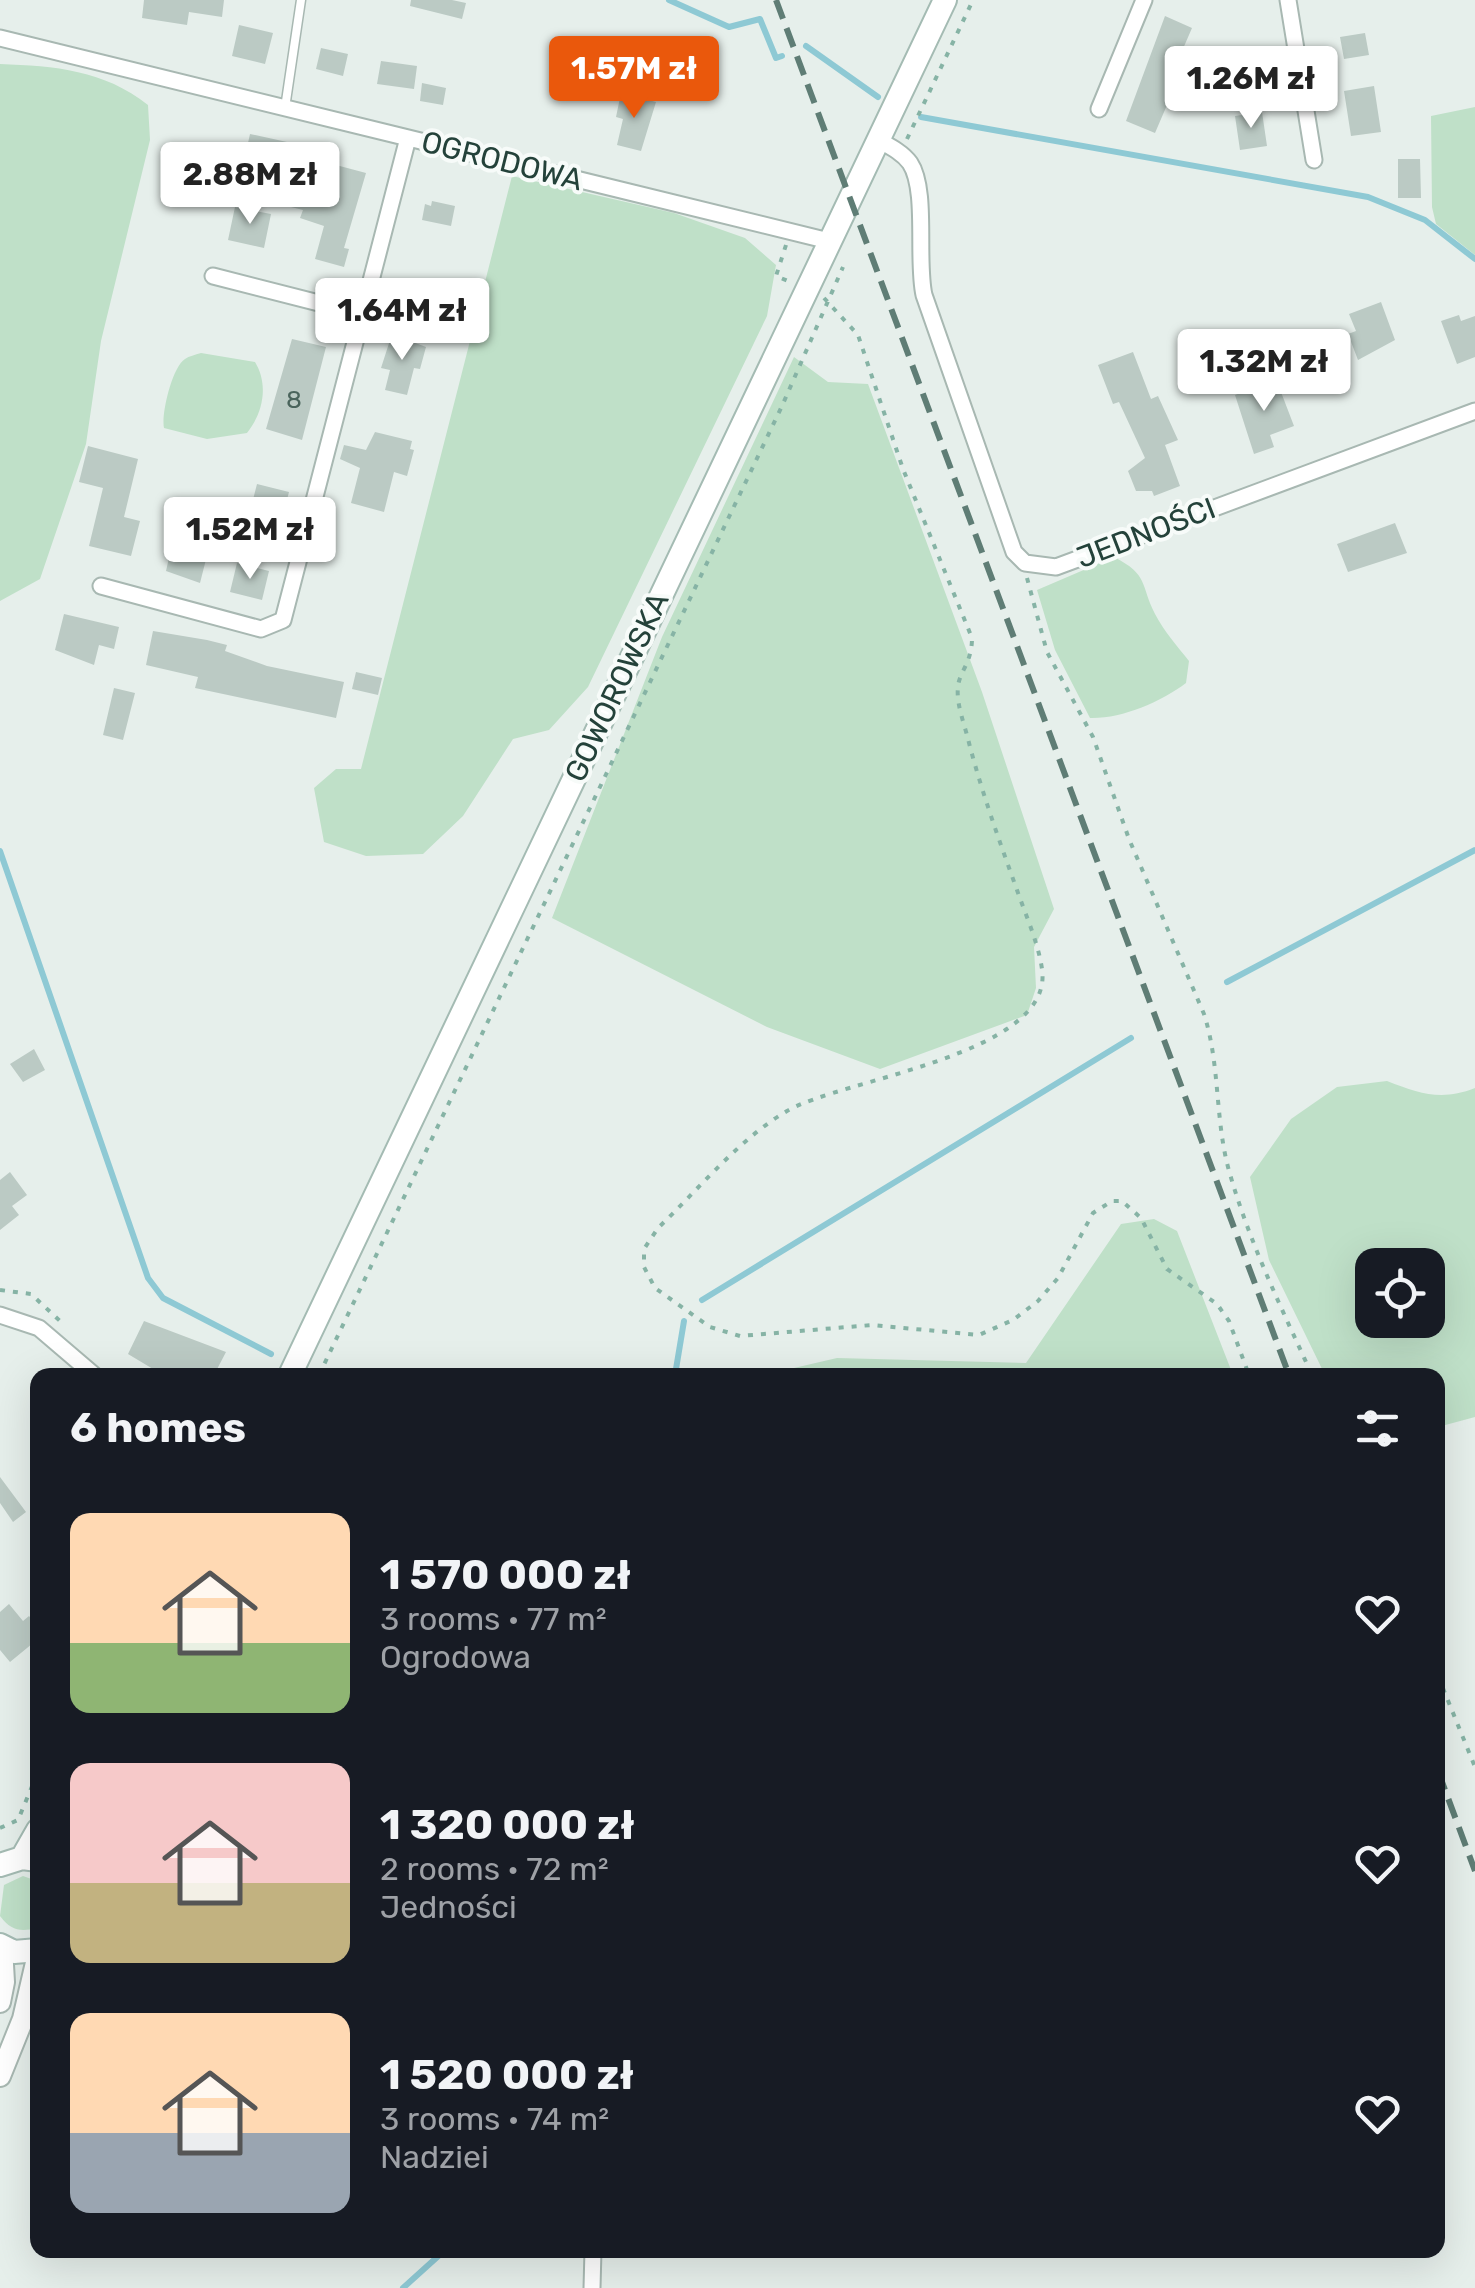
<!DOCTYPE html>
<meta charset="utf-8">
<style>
body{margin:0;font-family:Rubik,sans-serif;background:#242831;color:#f1f3f6;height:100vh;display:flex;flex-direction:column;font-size:38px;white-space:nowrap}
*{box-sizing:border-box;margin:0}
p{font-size:32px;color:#9ea1a6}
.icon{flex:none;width:55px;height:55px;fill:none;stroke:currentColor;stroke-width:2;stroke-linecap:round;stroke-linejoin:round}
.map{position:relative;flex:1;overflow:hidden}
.side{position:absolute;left:30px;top:1368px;width:1415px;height:890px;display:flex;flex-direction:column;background:#171b24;border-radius:20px;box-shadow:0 10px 40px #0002}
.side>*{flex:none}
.tools{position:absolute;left:1355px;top:1248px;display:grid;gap:20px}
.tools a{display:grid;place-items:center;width:90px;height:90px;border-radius:20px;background:#171b24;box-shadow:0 10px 40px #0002;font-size:50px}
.price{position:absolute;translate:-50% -85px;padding:0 22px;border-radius:10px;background:#fff;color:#222;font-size:32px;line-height:65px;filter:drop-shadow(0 2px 5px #0008)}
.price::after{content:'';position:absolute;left:50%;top:60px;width:30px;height:22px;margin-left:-15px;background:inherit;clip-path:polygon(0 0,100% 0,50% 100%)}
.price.current{background:#ea580c;color:#fff}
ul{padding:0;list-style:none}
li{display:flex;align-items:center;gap:30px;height:250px;padding:0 40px}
li span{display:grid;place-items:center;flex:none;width:280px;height:200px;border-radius:20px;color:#555}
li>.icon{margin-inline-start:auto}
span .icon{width:120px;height:120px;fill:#fffc;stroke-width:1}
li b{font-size:42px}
h2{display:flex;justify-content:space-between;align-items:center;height:120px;padding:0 40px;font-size:42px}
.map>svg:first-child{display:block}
.green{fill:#bfe0c8;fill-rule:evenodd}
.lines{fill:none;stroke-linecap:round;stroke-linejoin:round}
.stream{stroke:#8ec9d4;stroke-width:6}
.building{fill:#bbcac4}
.service-casing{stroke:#a8b8b2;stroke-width:11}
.minor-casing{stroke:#a8b8b2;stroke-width:19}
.tertiary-casing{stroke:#a8b8b2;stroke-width:24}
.secondary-casing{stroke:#a4bbb3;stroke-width:26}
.path{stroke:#86b3a5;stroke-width:4;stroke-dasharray:5 8;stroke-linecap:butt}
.service{stroke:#fff;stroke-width:8}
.minor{stroke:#fff;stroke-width:15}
.tertiary{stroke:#fff;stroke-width:20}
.secondary{stroke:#fff;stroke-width:22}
.rail{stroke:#5f7d75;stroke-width:6;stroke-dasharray:20 10;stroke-linecap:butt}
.labels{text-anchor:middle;stroke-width:8;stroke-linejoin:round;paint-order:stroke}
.number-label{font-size:25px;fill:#4a645c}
.street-label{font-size:30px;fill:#24423a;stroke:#f7fbf9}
</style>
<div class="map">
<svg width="1475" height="2288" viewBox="0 0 1475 2288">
<rect width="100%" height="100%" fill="#e6efeb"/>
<path class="green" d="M0,64C55,66 104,70 148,105L150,140L101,341L86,444L40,579L0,601Z
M1475,107V255L1436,224L1432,207L1431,116Z
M512,176L674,213L745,238L776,265L767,316L588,687L549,730L513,739L463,816L423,854L366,856L324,842L314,788L336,769H361Z
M201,353L255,362C269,385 263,413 247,433L207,439L164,428C161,415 172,367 185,359C189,356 195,355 201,353Z
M794,357L828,382L868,384L982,692L1054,909L1034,947L1036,988L1027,1015L880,1069L767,1027L552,918L662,637Z
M1114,557C1149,575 1140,584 1155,614C1164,631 1177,646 1189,661L1186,683C1161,702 1121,719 1090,718L1055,650L1037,590Z
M1387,1081C1420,1094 1442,1101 1475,1088V1417L1438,1427V1375H1325L1269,1260L1250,1177L1291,1119L1337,1087ZM1372,1265H1428V1320H1372Z
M1154,1219L1177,1231L1233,1375H764L837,1358L1026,1363L1121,1224Z
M23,1876L37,1881V1928C21,1932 11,1931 0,1916L4,1885Z"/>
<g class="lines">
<path class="stream" d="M669,0L729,27L760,19L776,58L782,56
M806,46L878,97
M921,117L1368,197L1425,220L1475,259
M0,851L148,1278L163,1298L271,1354
M1227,982L1475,850
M702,1300L1131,1038
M675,1375L684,1321
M403,2288L445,2250"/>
</g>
<path class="building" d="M144,0H224L222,17L189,12L187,25L142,18Z
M411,0H452L466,3L462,19L410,6Z
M1165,16L1192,28L1166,88L1173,91L1155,133L1126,121Z
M239,25L273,33L265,64L232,56Z
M1365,33L1369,55L1344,59L1340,37Z
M321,48L348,54L343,76L316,69Z
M381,61L417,66L414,89L377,84Z
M422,83L446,88L443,105L420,101Z
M1374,86L1381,132L1351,136L1344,91Z
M621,93L656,102L641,151L617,145L623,119L616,117Z
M1262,112L1267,146L1240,150L1235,116Z
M250,134L287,142L281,170L244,161Z
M1398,159H1420L1421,198H1398Z
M321,161L366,173L344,248L349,249L344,267L315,259L324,226L300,218L303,210L283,205L292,165L319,171Z
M432,201L455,206L451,226L422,220L425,204L431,206Z
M235,207L271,214L264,248L228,240Z
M1381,302L1395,340L1358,360L1348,334L1356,331L1349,314Z
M1459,315L1461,321L1475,316V357L1457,364L1441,321Z
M392,334L426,347L420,369L414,368L407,395L385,390L390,370L381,368Z
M292,339L326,347L302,440L266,429Z
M1133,352L1151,399L1158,396L1178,440L1165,445L1180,486L1154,496L1152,491H1136L1128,471L1145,458L1119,402L1113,404L1098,365Z
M1276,379L1294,426L1270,435L1274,447L1254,454L1235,395Z
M375,432L412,441L410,449L414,450L407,476L394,472L384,512L351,503L360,468L340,459L344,445L366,450Z
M88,446L138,459L124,517L140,521L131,556L89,546L103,488L79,482Z
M257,484L289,492L277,538L215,524L200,583L166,571L173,540L191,545L202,505L249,515Z
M1395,523L1407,553L1348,572L1337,544Z
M237,563L269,571L262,600L230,592Z
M64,614L119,627L114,649L99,645L94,665L55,650Z
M153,631L207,640L227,645L225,651L267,666L344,682L336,718L195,688L198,677L146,665Z
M356,672L382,678L378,695L352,689Z
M114,688L135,693L123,740L103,735Z
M34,1049L45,1070L23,1082L10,1064Z
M10,1172L27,1195L12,1206L19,1215L0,1230V1180Z
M144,1321L226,1352L214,1375H163L128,1354Z
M0,1477L26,1512L13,1522L0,1503Z
M9,1604L23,1621L29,1616L38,1627V1639L10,1662L0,1650V1612Z"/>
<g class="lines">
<g class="service-casing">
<path id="service" d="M285,108L301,0"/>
</g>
<g class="minor-casing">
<path id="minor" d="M1288,0L1314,160
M0,38L829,241
M1099,109L1144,0
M878,140C889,146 902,152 910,163C928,190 916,260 924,295L1014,552L1025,563L1056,567L1475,411
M213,276L362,314
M101,586L261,629L283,620L408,138
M0,1315L39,1328L94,1375
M592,2288L593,2250"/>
</g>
<g class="tertiary-casing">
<path id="tertiary" d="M0,2002L4,1982L2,1947
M0,2076L23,2019L38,1954"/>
</g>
<g class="secondary-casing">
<path id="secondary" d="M290,1375L945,0
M22,1858L38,1830
M0,1865L22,1858L38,1860
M0,1945L14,1952L38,1950"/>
</g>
<path class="path" d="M907,139L973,0
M786,245L776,276L788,281
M824,298L858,335L903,469L972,638C972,663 959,672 958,687C956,703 964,723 968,739C981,790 999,840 1017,890C1026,916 1038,942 1042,969C1055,1055 841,1079 787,1111C739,1139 698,1190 658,1228L644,1249V1267L655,1288L710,1327L740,1336L872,1325L979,1335L1013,1320L1038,1301L1058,1278L1093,1213L1112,1201H1122L1141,1218L1167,1269L1217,1304L1229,1321L1249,1375
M1027,578L1047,652L1093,737L1129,839L1204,1014C1220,1064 1215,1117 1228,1167C1248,1240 1281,1307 1312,1375
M0,1290L31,1294L60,1321
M319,1375L782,406L843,267
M1438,1676L1475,1767
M0,1828L18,1820L38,1772"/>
<use href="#service" class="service"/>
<use href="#minor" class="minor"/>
<use href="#tertiary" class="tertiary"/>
<use href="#secondary" class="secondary"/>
<path class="rail" d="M776,0L1289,1375
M1438,1771L1475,1871"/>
</g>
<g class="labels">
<g class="number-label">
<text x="294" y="408">8</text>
</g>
<g class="street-label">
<text transform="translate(502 161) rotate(14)" y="10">OGRODOWA</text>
<text transform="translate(1146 533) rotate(-21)" y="10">JEDNOŚCI</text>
<text transform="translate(617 687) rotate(-65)" y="10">GOWOROWSKA</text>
</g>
</g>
</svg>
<div class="tools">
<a><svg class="icon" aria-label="locate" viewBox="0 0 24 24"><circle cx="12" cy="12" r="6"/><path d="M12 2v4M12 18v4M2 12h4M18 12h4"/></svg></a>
</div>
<b class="price current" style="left:634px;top:121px">1.57M zł</b>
<b class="price" style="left:1251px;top:131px">1.26M zł</b>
<b class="price" style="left:250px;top:227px">2.88M zł</b>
<b class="price" style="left:402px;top:363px">1.64M zł</b>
<b class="price" style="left:1264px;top:414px">1.32M zł</b>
<b class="price" style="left:250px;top:582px">1.52M zł</b>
<section class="side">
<h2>6 homes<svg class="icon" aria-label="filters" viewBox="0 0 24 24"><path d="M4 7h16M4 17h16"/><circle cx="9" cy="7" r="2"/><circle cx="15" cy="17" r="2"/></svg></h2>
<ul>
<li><span style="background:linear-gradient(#ffd9b3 65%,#8fb573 0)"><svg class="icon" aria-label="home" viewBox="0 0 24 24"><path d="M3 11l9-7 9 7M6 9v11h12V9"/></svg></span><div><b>1 570 000 zł</b><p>3 rooms · 77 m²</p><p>Ogrodowa</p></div><svg class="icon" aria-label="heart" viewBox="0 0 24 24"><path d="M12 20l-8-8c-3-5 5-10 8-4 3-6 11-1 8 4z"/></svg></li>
<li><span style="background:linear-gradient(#f6c9c9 60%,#c2b280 0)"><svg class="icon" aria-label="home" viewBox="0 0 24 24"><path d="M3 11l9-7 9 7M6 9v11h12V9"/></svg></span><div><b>1 320 000 zł</b><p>2 rooms · 72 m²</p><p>Jedności</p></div><svg class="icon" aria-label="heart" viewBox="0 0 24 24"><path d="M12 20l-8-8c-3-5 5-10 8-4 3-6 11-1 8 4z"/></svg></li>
<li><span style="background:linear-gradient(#ffd9b3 60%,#9aa5b1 0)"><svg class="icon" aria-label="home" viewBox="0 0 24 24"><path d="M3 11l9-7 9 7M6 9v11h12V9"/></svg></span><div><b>1 520 000 zł</b><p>3 rooms · 74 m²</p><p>Nadziei</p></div><svg class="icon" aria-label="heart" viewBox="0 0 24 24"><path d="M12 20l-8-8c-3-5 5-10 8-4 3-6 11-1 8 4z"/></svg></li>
</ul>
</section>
</div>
